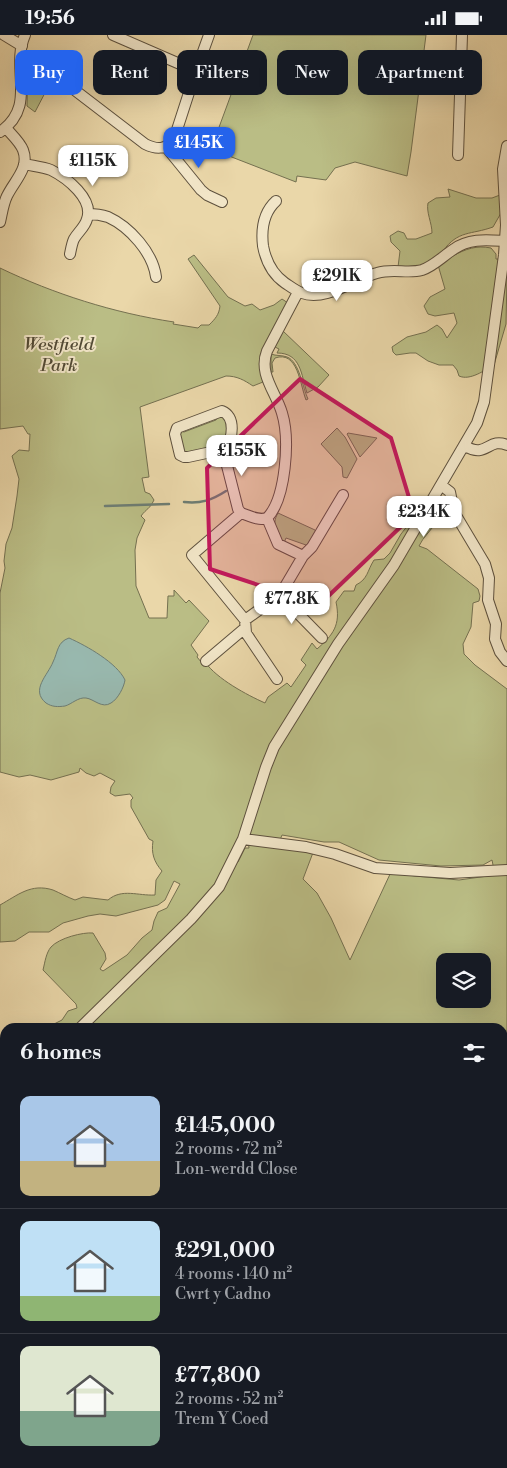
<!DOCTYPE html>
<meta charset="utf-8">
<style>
body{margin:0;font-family:"Libre Bodoni",serif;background:#242831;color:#f1f3f6;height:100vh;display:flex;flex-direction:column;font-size:19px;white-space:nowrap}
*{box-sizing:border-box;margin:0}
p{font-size:16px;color:#9ea1a6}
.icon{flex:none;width:28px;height:28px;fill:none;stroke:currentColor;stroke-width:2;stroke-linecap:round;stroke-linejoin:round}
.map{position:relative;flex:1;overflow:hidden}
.sheet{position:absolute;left:0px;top:988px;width:508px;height:446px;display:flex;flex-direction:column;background:#171b24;border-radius:15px 15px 0 0;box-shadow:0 5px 20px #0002}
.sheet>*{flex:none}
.hud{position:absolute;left:15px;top:15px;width:478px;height:45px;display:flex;gap:10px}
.fabs{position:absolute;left:436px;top:918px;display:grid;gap:10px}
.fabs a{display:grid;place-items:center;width:55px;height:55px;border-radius:10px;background:#171b24;box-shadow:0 5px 20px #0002;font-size:25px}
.price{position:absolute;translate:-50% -42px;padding:0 11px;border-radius:10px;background:#fff;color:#222;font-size:16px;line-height:32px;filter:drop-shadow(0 1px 2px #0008)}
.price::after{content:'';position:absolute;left:50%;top:30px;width:15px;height:11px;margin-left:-8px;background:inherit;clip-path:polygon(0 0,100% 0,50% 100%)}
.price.current{background:#2563eb;color:#fff}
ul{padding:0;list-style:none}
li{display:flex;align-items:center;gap:15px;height:125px;padding:0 20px}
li+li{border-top:1px solid #363941}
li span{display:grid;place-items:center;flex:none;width:140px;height:100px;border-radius:10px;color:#555}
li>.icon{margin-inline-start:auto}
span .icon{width:60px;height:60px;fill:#fffc;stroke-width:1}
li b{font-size:21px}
h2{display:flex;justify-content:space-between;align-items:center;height:60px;padding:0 20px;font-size:21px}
.tag{padding:0 18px;border-radius:10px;background:#171b24;box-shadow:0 5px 20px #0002;font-size:18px;line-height:45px}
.tag.current{background:#2563eb;color:#fff}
.status{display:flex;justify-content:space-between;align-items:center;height:35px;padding:0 25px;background:#171b24;direction:ltr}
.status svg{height:14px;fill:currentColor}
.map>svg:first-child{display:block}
.green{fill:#babd85;stroke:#747050;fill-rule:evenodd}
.water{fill:#98b8ae;stroke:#6e7d73}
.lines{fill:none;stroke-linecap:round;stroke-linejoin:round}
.stream{stroke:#6e7d73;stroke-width:2.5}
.river{stroke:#98b8ae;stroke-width:15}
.minor-casing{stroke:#5e513e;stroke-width:12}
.minor{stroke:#f1e5c7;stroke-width:10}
.rail-casing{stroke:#2f241a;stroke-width:4.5}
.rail{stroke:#f1e5c7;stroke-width:2.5;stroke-dasharray:8;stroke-linecap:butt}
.marked{fill:#c2185b;fill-opacity:0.2;stroke:#c2185b;stroke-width:4;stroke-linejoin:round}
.labels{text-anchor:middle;stroke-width:4;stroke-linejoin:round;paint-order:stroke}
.park-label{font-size:18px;font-style:italic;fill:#524a35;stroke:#f1e5c7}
</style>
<div class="status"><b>19:56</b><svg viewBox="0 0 49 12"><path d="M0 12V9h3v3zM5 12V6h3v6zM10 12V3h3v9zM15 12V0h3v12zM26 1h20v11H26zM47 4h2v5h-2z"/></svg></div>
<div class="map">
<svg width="507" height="1433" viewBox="0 0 507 1433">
<rect width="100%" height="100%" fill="#ead7a9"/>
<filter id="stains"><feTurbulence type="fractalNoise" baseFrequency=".004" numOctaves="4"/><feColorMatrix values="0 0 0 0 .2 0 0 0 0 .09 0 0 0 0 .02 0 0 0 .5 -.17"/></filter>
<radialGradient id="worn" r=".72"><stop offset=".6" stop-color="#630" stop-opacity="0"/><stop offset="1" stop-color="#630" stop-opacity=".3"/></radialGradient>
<path class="green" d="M253,0H426L411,117L407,141L355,127L335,133L326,145L297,141L296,147L211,114Z
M28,27L47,54L35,77L27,71Z
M448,154L476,163H492L500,160L501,178L493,192C471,200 458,195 443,216L453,221C465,214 477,210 491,213L496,219V224H499L500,237L507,239L506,289L494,330C485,335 470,346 459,341L457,335L453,330H439L428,326L416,318H410L396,320L393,317L392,312L407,302L426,297L437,290L442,294L447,303L457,288L454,278L435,281L428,279L424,271L430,262L445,254L438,230L398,232L400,216L391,207L390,201L398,196L404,198L407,204H416L432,198C432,188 426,177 428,168L436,163L450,162Z
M194,220L228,262L245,271L252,269L260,275L274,270L282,264L288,268L261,320L260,331L263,347L253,351C244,345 237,341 226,341L140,372L149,442L142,443L145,457L150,459L154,465C149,475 147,473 141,481L145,485L137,503L135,515L136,551L149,583H167L168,561H174V555L186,568L189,565L209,586L191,610L198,620L197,622L202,628L205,627C217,644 247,660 265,668L268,662L287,648L291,652L306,630L301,625L312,608L317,614C333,600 341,590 336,567L344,556H354L356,550C368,544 367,536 374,525L384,524L390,518L401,499L412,485L422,475L434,468L440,470L444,474L441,486L436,487C431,496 423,502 419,511L427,514L478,554L480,561L479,566L473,568L471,592L463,609L464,619L475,630L507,654V996L503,997L502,992H48L62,985L68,976L77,973L76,969L43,935C45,927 46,918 51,912C59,903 83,897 93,898L105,918L106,924L100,934L103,936L127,920L142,903L152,895L154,886L158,877L167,873L180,849L174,846L165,865L158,870L116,881L100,879L88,881L63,888L49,897H29L15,906L0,907V870C18,860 31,848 53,855C60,858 67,862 75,865L83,862L108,865C122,853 138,861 155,860L156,845L162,836C154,827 151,818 153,806L149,804L131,772V765L133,763L130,759L115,761L110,758L111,752L115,746L100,738L94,741L86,738L80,733L79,737L51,745L30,740L19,742L0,737V558L5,533L4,526L6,509L12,493L17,461L19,444L12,421L19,415L29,416L30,399H28L23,391L0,394V233C54,259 114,278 174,287L173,289L198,293L201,290H209C215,284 219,280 220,271L188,224ZM245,785L249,813H245L238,827L236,826L222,845ZM282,800L324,807H339L379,825L441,831L483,830L492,825L495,840L459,845L415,841L391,837L350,925L331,883L317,858L303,844L314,815L280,805ZM445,926H482V964H445Z
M283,296L329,340L318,352L307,358C301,339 301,318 277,318L279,314L275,312Z
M271,319C276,321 282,320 287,322C299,326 303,353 308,364L306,365C300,350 298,315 275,323L272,328L273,337H271Z
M218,381H224L229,395L224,410L184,418L179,400L180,396L184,397L216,385Z
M337,393L345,402L357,424L347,443L343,442L342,432L321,409Z
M348,398L377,403L360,422L347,399Z
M278,478L315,495L316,497L304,515L306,510L286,503L284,508H282C277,496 271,490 278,478Z
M507,1001V1133H503L502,1002Z
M5,1060V1142L0,1141V1064Z
M0,1251L5,1252V1429H158L159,1430L160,1429H257L251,1431V1433H0Z
M507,1302V1433H331L335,1431L334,1429H502V1304Z"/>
<path class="water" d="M69,603C87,611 117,628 125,645C124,652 118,664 111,668C102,674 94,664 86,663C78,662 72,669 65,671C58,672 52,672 46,668C30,655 48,640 53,627C58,617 57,607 69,603Z"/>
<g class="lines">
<path class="stream" d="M184,467C201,469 212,465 226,456
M105,471L169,469"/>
<path class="river" d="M0,1222L5,1225
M502,1260L507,1259"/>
<g class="minor-casing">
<path id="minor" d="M4,0L22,11
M113,0L196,36
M69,35L76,39L77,43L72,53L62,46L61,42L65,36Z
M72,53L145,109C157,115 166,115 174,104L196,36L209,0
M0,97C38,71 10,34 25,0
M166,112L201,155L207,160L222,167
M458,120L462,0
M24,129C33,131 43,132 51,135C67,143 94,164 87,184C85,192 78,197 74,204C72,208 71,214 70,219
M276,166C264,177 261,194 263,211C266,227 272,239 285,248C291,252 296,256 302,258C325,267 355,244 377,238C393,233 408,239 422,235C434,231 443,221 454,214C469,203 487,205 505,206
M88,179C95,179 102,180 108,182C130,192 153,218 156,242
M0,187C2,179 3,169 7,161C14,146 30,133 23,115C20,107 12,100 6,93
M222,376C236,382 233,404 225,414L188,422H184L180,420L175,399L177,393Z
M465,411C487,424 488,402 507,410
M223,415L238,474L241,478
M441,450L450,457L454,477L485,529L489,543L488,565L496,589L495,604L500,617L507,626
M267,483C258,486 250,481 241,478L192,520L245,585L280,560L303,521L278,509L267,483C286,464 290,404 282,378C276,357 258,339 267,316L298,257
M303,521L312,512L343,460
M280,560L322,603
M245,585L246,598L277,644
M206,626L245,593
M243,804L306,812L335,819L375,833L450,838L507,835
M81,992L191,884L219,852L243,804L266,732L274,712L338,609L394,530L477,388L484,367L504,220L506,190L503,134L507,111
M0,1060L5,1056
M0,1249L5,1252
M502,1297L507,1296"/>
</g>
<use href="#minor" class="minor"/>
<g class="rail-casing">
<path id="rail" d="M502,1144H507
M0,1151H5"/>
</g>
<use href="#rail" class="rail"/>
</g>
<path class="marked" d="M300,344L391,403L414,479L319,570L210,534L207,433Z"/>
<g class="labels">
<g class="park-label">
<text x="59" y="315">Westfield<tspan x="59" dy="21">Park</tspan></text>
</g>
</g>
<rect width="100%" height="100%" filter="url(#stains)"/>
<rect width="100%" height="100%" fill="url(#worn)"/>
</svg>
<div class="fabs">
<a><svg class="icon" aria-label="layers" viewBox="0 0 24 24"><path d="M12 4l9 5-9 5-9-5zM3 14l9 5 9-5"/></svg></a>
</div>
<b class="price current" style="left:199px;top:134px">£145K</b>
<b class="price" style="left:93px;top:152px">£115K</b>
<b class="price" style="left:337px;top:267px">£291K</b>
<b class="price" style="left:242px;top:442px">£155K</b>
<b class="price" style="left:424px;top:503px">£234K</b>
<b class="price" style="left:292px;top:590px">£77.8K</b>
<div class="hud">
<a class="tag current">Buy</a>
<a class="tag">Rent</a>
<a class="tag">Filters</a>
<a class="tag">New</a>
<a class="tag">Apartment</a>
</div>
<section class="sheet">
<h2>6 homes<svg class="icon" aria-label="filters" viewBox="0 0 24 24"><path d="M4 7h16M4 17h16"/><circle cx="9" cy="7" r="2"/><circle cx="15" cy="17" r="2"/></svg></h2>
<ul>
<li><span style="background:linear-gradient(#a9c7e8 65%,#c2b280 0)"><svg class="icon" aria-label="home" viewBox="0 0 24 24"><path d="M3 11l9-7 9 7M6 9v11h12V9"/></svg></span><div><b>£145,000</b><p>2 rooms · 72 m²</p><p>Lon-werdd Close</p></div></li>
<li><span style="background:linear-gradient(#bfe0f5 75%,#8fb573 0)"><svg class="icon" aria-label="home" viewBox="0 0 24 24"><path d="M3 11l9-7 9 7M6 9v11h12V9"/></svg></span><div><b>£291,000</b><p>4 rooms · 140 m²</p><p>Cwrt y Cadno</p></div></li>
<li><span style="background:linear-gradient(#dfe7d0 65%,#7fa58c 0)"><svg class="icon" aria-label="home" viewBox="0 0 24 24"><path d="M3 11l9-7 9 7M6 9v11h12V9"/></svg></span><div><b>£77,800</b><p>2 rooms · 52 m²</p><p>Trem Y Coed</p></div></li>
</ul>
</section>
</div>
